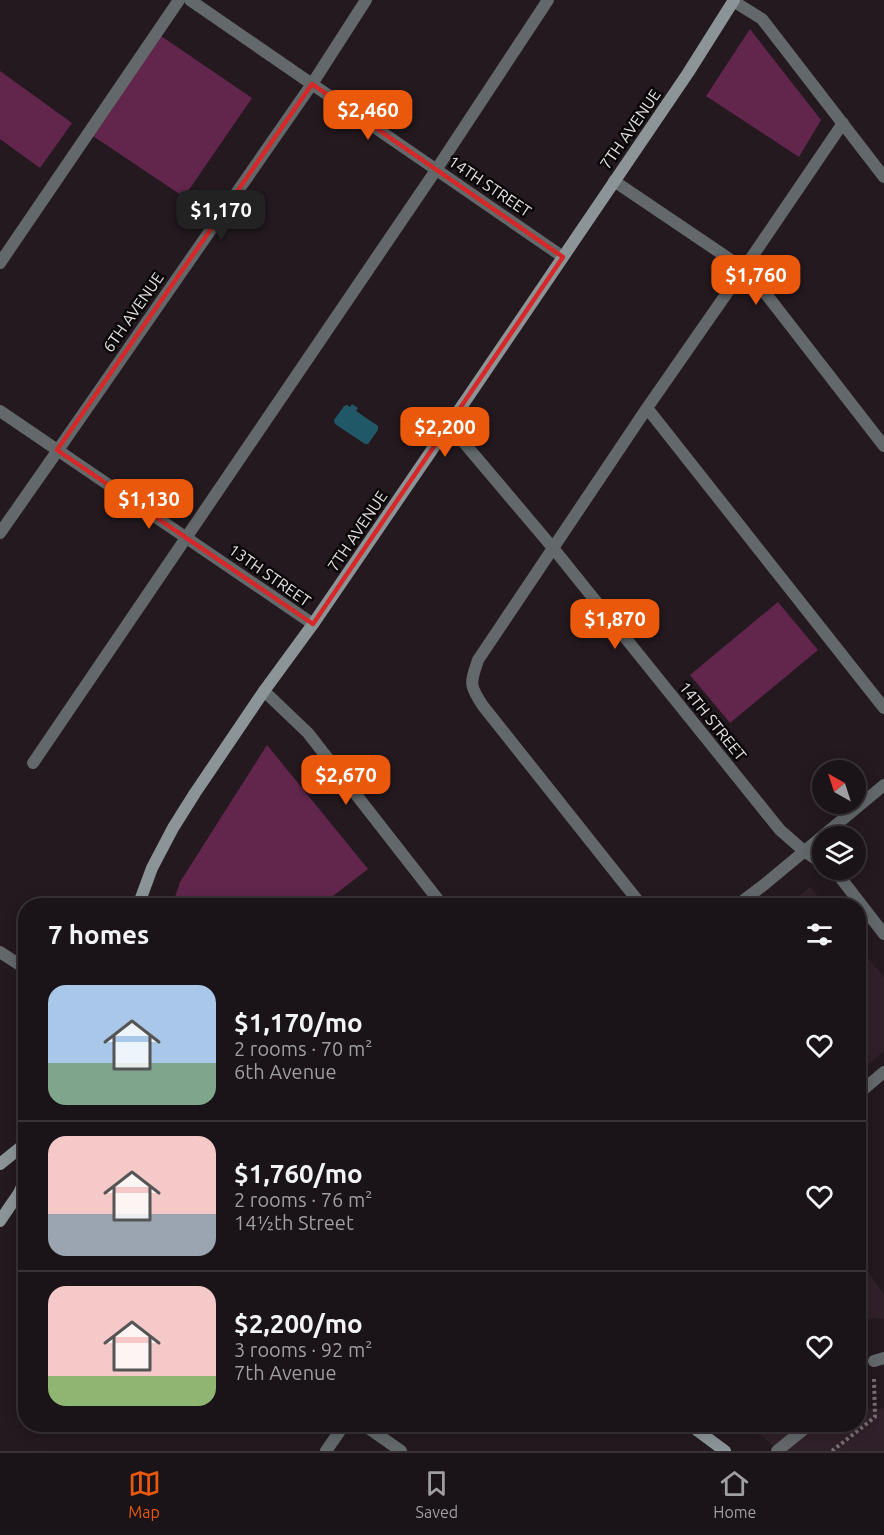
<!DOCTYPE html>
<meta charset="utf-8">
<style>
body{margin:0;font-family:Ubuntu,sans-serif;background:#231c20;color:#f1f3f6;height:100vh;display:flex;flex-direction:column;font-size:22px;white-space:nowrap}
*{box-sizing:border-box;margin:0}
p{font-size:20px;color:#9f9ea1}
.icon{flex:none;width:33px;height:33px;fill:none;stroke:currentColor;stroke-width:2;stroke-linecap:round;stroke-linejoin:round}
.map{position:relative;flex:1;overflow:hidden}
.drawer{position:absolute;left:18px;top:898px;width:848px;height:534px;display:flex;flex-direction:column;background:#1a1317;border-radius:24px;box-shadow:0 3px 15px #0003,0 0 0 2px #383236}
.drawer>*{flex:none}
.needle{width:39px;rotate:321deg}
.fabs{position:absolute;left:812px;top:760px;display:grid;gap:12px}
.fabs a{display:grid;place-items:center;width:54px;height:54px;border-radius:50%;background:#1a1317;box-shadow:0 3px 15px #0003,0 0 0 2px #383236;font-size:30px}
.price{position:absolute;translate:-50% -51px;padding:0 14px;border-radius:12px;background:#ea580c;color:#fff;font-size:20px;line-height:39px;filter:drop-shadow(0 2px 3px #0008)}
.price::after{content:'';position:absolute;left:50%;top:36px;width:18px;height:14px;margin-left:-9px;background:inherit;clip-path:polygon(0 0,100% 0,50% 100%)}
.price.active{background:#222;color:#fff}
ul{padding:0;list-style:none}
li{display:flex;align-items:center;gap:18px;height:150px;padding:0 30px}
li+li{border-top:2px solid #383236}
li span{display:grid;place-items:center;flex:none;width:168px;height:120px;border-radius:18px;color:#555}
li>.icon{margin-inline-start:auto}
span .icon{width:72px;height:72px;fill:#fffc;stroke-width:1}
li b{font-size:26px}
h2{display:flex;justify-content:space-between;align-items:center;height:72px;padding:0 30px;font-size:26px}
.dock{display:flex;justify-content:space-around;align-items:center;height:84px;border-top:2px solid #383236;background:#1a1317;font-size:16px;color:#9f9ea1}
.dock a{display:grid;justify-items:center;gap:3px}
.dock .active{color:#ea580c}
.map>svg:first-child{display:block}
.built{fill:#302029}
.green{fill:#62264d}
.water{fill:#205867}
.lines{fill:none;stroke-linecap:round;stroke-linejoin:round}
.path{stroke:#766e73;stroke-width:4;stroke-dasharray:3 3;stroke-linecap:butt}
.lane{stroke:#63696b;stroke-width:12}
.street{stroke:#63696b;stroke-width:12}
.secondary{stroke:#8b9598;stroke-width:12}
.marked{fill:none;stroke:#d62828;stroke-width:4.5;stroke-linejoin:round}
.labels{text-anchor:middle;stroke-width:5;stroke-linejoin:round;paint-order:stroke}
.street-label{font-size:16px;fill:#e6e0e3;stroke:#090608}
</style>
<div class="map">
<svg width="884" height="1451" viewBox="0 0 884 1451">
<rect width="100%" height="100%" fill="#23191f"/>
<path class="built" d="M810,887L826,906H787Z
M858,946L884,977V1051L858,1073Z
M858,1258L884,1294V1319L873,1318L858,1324Z
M858,1405L871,1410L884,1408V1451H778L767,1440L746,1425H858Z"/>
<path class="green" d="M750,29L821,120L799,157L706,96Z
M161,36L252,98L184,197L93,136Z
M0,71L72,123L40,168L0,139Z
M778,602L818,650L730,723L690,675Z
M267,745L368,869L320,906H172L180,882Z"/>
<path class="water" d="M352,404L358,408L356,411L378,426V430L368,444H365L335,424L334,420L344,406L347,405L350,407Z"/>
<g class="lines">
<path class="path" d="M832,1451L875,1417L874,1379"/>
<path class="lane" d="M733,1L762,19L884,177
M0,263L179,0
M647,408L884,708
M0,533L49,463
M33,763L436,170L548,0
M642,906L483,706C469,685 470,684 478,660L647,408L743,270L843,123
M858,1094L884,1072
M364,1425L401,1451
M777,1451L809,1425"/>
<path class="street" d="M190,0L563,257
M614,181L728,258L743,270L766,294L884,446
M0,411L313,624
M449,425L553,548L780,830L804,851L822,863
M49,463L312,84L366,0
M264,691L308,733L443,906
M833,870L836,872L884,934
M736,906L765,884L884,785
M0,952L26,969
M874,1361L884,1358
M326,1451L344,1425"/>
<path class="secondary" d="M138,906L152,868L173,828L195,793L264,691L313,624L449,425L688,73L734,0
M0,1164L26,1143
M0,1221L19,1193L26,1178
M690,1425L725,1451"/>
</g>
<path class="marked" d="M312,84L563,257L313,624L57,450Z"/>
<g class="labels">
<g class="street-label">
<text transform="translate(630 129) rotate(-55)" y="6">7TH AVENUE</text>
<text transform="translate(490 186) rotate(34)" y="6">14TH STREET</text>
<text transform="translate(133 312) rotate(-55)" y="6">6TH AVENUE</text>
<text transform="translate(357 531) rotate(-56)" y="6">7TH AVENUE</text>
<text transform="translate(270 575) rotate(35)" y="6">13TH STREET</text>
<text transform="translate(713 721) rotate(51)" y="6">14TH STREET</text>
</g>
</g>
</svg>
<div class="fabs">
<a><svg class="needle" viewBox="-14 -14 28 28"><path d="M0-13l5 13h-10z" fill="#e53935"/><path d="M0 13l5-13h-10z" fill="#9f9ea1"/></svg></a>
<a><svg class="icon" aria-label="layers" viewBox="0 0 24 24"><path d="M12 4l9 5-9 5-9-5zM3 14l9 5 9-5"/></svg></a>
</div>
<b class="price" style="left:368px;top:141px">$2,460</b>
<b class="price active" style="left:221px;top:241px">$1,170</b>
<b class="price" style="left:756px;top:306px">$1,760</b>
<b class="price" style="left:445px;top:458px">$2,200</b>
<b class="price" style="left:149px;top:530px">$1,130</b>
<b class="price" style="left:615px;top:650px">$1,870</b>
<b class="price" style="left:346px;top:806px">$2,670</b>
<section class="drawer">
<h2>7 homes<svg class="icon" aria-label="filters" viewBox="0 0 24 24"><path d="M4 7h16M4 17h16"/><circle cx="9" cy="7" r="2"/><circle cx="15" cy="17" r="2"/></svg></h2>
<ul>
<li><span style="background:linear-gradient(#a9c7e8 65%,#7fa58c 0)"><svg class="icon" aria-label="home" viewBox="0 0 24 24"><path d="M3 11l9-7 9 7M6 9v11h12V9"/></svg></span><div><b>$1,170/mo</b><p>2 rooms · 70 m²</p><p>6th Avenue</p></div><svg class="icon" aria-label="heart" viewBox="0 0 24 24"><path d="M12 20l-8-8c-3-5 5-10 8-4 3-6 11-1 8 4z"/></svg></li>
<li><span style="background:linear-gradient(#f6c9c9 65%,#9aa5b1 0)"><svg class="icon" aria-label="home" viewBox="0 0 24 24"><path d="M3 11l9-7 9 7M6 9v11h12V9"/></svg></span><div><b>$1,760/mo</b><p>2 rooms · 76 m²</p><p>14½th Street</p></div><svg class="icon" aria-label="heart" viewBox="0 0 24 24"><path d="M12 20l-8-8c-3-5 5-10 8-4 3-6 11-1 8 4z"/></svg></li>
<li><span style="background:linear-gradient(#f6c9c9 75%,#8fb573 0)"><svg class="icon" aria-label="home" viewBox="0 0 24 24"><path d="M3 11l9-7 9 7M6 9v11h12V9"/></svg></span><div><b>$2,200/mo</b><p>3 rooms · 92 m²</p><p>7th Avenue</p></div><svg class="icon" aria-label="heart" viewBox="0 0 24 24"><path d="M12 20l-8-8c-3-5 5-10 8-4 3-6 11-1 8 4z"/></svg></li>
</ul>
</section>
</div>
<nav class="dock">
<a class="active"><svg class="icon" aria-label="map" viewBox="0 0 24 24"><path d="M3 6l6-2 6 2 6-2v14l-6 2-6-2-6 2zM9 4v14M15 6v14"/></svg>Map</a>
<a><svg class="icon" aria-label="saved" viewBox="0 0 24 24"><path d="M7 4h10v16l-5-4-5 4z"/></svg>Saved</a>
<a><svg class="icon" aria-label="home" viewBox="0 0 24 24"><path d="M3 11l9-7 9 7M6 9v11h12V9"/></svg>Home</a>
</nav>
